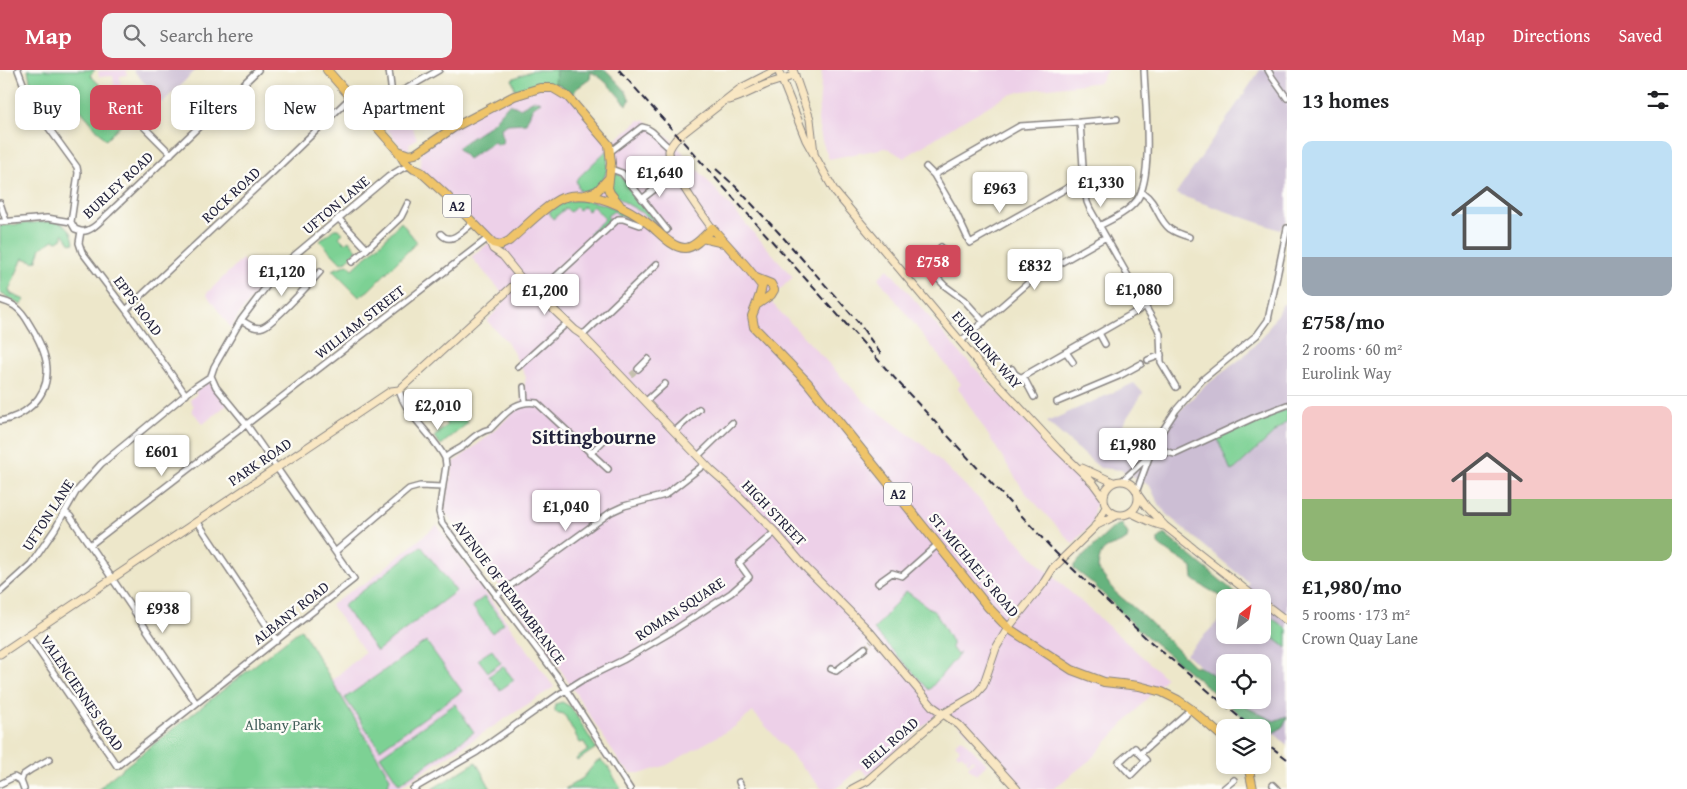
<!DOCTYPE html>
<meta charset="utf-8">
<style>
body{margin:0;font-family:"Gentium Book Plus",serif;background:#f2f2f2;color:#202124;height:100vh;display:flex;flex-direction:column;font-size:19px;white-space:nowrap}
*{box-sizing:border-box;margin:0}
p{font-size:16px;color:#757577}
.icon{flex:none;width:28px;height:28px;fill:none;stroke:currentColor;stroke-width:2;stroke-linecap:round;stroke-linejoin:round}
.map{position:relative;flex:1;overflow:hidden}
.drawer{display:flex;flex-direction:column;background:#fff;width:400px}
.drawer>*{flex:none}
.top-card{position:absolute;left:15px;top:15px;width:475px;height:45px;display:flex;gap:10px}
.needle{width:32px;rotate:31deg}
.controls{position:absolute;left:1216px;top:519px;display:grid;gap:10px}
.controls a{display:grid;place-items:center;width:55px;height:55px;border-radius:10px;background:#fff;box-shadow:0 2px 8px #0003;font-size:25px}
.price{position:absolute;translate:-50% -42px;padding:0 11px;border-radius:5px;background:#fff;color:#222;font-size:16px;line-height:32px;filter:drop-shadow(0 1px 2px #0008)}
.price::after{content:'';position:absolute;left:50%;top:30px;width:15px;height:11px;margin-left:-8px;background:inherit;clip-path:polygon(0 0,100% 0,50% 100%)}
.price.current{background:#d1495b;color:#fff}
ul{padding:0;list-style:none}
li{display:grid;align-content:center;gap:10px;height:265px;padding:0 15px}
li+li{border-top:1px solid #e0e0e0}
li span{display:grid;place-items:center;height:155px;border-radius:10px;color:#555}
li>.icon{margin-inline-start:auto}
span .icon{width:90px;height:90px;fill:#fffc;stroke-width:1}
li b{font-size:21px}
h2{display:flex;justify-content:space-between;align-items:center;height:60px;padding:0 15px;font-size:21px}
.tag{padding:0 18px;border-radius:10px;background:#fff;box-shadow:0 2px 8px #0003;font-size:18px;line-height:45px}
.tag.current{background:#d1495b;color:#fff}
header{display:flex;align-items:center;gap:30px;box-sizing:border-box;height:70px;padding:0 25px;background:#d1495b;color:#fff}
header strong{font-size:24px}
nav{display:flex;gap:28px;margin-inline-start:auto;font-size:18px}
.search{width:350px;height:45px;background:#f2f2f2;display:flex;align-items:center;gap:12px;box-sizing:border-box;padding:0 18px;border-radius:10px;color:#757577;font-size:19px}
main{display:flex;flex:1;min-height:0}
.map>svg:first-child{display:block}
.built{fill:#edd0e8}
.industrial{fill:#ccbed4}
.green{fill:#7dd194;stroke:#507a68}
.forest{fill:#66b37e;stroke:#446a5c}
.lines{fill:none;stroke-linecap:round;stroke-linejoin:round}
.street-tunnel{stroke:#c4c0ad;stroke-width:5;stroke-dasharray:5 2.5;stroke-linecap:butt}
.street-casing{stroke:#888482;stroke-width:8}
.secondary-casing{stroke:#888482;stroke-width:9}
.primary-casing{stroke:#888482;stroke-width:10}
.street{stroke:#fff;stroke-width:5}
.secondary{stroke:#f9e7c3;stroke-width:7}
.primary{stroke:#efc469;stroke-width:8}
.rail{stroke:#22223b;stroke-width:2;stroke-dasharray:8 4;stroke-linecap:butt}
.labels{text-anchor:middle;stroke-width:4.5;stroke-linejoin:round;paint-order:stroke}
.shield{fill:#fdfcf7;stroke:#646373;stroke-width:1}
.shield-label{font-size:14px;font-weight:bold;fill:#22223b}
.street-label{font-size:15px;fill:#22223b;stroke:#fdfcf7}
.park-label{font-size:15px;fill:#425f5a;stroke:#fdfcf7}
.district-label{font-size:20px;font-weight:bold;fill:#22223b;stroke:#fdfcf7}
</style>
<header>
<strong>Map</strong>
<div class="search"><svg class="icon" aria-label="search" viewBox="0 0 24 24"><circle cx="10" cy="10" r="6"/><path d="M15 15l6 6"/></svg>Search here</div>
<nav><a>Map</a><a>Directions</a><a>Saved</a></nav>
</header>
<main>
<div class="map">
<svg width="1287" height="719" viewBox="0 0 1287 719">
<rect width="100%" height="100%" fill="#fdfcf7"/>
<filter id="ink" filterUnits="userSpaceOnUse"><feTurbulence type="fractalNoise" baseFrequency=".02" numOctaves="2"/><feDisplacementMap in="SourceGraphic" scale="10" xChannelSelector="R" yChannelSelector="G"/><feConvolveMatrix kernelMatrix="1 2 1 2 8 2 1 2 1" color-interpolation-filters="sRGB"/></filter>
<filter id="wash" filterUnits="userSpaceOnUse"><feTurbulence type="fractalNoise" baseFrequency=".0096" numOctaves="4" result="noise"/><feDisplacementMap in="SourceGraphic" scale="20" xChannelSelector="R" yChannelSelector="G"/><feGaussianBlur stdDeviation="1.12" result="paint"/><feColorMatrix in="noise" values="0 0 0 0 0 0 0 0 0 0 0 0 0 0 0 0 0 1.4 0 .05"/><feComposite in="paint" operator="in"/></filter>
<g filter="url(#wash)">
<rect width="100%" height="100%" fill="#ede7ca"/>
<path class="built" d="M126,0L127,5L120,6L121,22H115L113,6L99,7L98,1Z
M822,0H1107L1100,12L1023,21L1006,26L956,55L904,88L889,79L885,78L829,89L822,71L818,51Z
M548,13L558,15L612,73L639,50L646,51L662,65L668,66L793,207L769,230L864,331L927,378L984,434L1039,494L1166,608L1090,690L1053,719H1021L944,638L868,706L860,698L836,719H822L753,642L734,657L667,695L643,703H632L622,696L555,591L446,443L444,438L454,392L486,368L521,335L526,307L508,273L487,251L507,228L471,187L493,170L420,99L421,77L429,68L441,59L504,26L522,17Z
M416,18L427,40L409,50L417,68L409,75L410,77L405,81L382,53L378,46L380,42L398,24L401,26Z
M242,189L263,215L241,242L231,258L206,224Z
M888,199L962,285L1093,421L1098,429L1094,439L1093,452L1073,474L1024,421L958,318L961,314L878,208Z
M208,311L228,334L203,354L192,341V338L194,336L190,330L197,324L195,322Z
M437,455L554,617L400,717L387,719L390,708L332,610L365,582L331,535L359,515H364Z
M961,668L987,694L976,705L968,697L974,691L972,689L969,693L966,690L969,686L965,689L961,684L959,686L956,683L960,679L955,674Z"/>
<path class="industrial" d="M133,0H196L162,33Z
M1260,0H1287V151L1280,160L1176,124Z
M1283,234L1287,235V675L1237,630H1262V592H1225V619L1186,584L1225,544V565H1262V528L1241,527L1249,513L1166,444L1157,431L1150,416L1122,400L1100,398L1047,352L1134,313L1143,323L1114,368L1136,386L1201,319L1243,287L1265,264Z"/>
<path class="green" d="M28,0H95L90,5L130,45L106,70L77,36L56,24L31,15Z
M533,0H560L555,15C543,10 528,18 516,22L512,9Z
M607,80C609,97 607,112 591,120C586,122 584,122 579,120L576,110Z
M614,104H619L659,155C652,150 646,145 639,141C627,133 601,123 614,104Z
M577,130C604,131 625,141 646,156L620,145L619,146L614,141L607,146L610,150L592,166L589,163L605,149L593,136L588,141L584,136L579,140L576,137L570,142L566,138L553,149L549,142C558,135 565,131 577,130Z
M51,151C65,152 72,158 74,173L71,174L64,164L62,165L64,167L58,171L54,170L41,178L36,192L23,188L9,220L11,224L25,230L21,235L0,223V156Z
M401,152L417,172L369,220L359,227L332,200L348,194L353,199L384,170Z
M334,159H338L343,163L339,167L345,173L349,170L357,180L347,191L341,193L320,171Z
M457,339L468,353L441,375L434,367L447,355L443,350Z
M1285,340H1287V351L1235,399L1231,401L1217,367Z
M421,476L456,521L377,581L343,536Z
M906,521L936,543L952,572V578L957,585L960,583L929,620L874,560Z
M484,527L504,553L492,563L472,536Z
M1262,541L1287,559V578L1263,560Z
M301,559L390,708L387,719H99L108,710Z
M426,571L462,621L380,679L345,628Z
M492,580L501,593L488,602L478,589Z
M503,596L514,610L500,620L489,606Z
M562,632L571,637L596,678L577,691L576,689L588,680L584,672L580,673L564,644L555,642V634Z
M455,634L474,662L399,714L380,686Z
M601,690L608,697L621,719H565L583,708L596,692Z
M476,692L491,719H432Z"/>
<path class="forest" d="M556,0H606L625,20L630,30L627,35C615,23 606,9 591,2L590,9L576,19L573,25L558,14L555,15Z
M534,30L541,32L533,37L526,53L508,54L501,58L503,72L498,75L494,72L468,89L457,78C468,69 480,63 490,55C497,49 502,41 509,34L520,38Z
M1122,454L1128,464L1127,469C1110,480 1100,472 1098,499L1115,522L1147,549L1194,596C1211,599 1225,613 1225,630H1239L1248,638L1274,651L1287,646C1287,656 1276,663 1266,665L1263,662L1262,658L1255,657L1139,560L1091,512L1074,499V495L1115,456Z
M1164,464L1231,519L1237,525V527L1225,528V529C1215,522 1202,517 1193,509L1192,498C1181,488 1169,484 1158,474V469Z"/>
</g>
<g filter="url(#ink)">
<g class="lines">
<path class="street-tunnel" d="M631,305L638,299
M865,578L871,572"/>
<g class="street-casing">
<path id="street" d="M18,0L30,32L77,97L78,103L71,152
M1268,0L1272,7L1287,28
M392,25L406,19L439,0
M369,48L392,25L389,0
M1080,52L1084,112L1076,113L970,173L955,141L934,105L1020,56Z
M1080,52L1117,49
M140,53L171,84
M611,81L642,57C653,58 660,72 670,78
M926,97L934,105
M611,99L622,103L667,160
M1084,112L1087,132L1090,139L1157,257L1160,264L1161,292L1176,317
M1142,122C1158,133 1157,149 1170,159C1176,163 1182,165 1189,167
M642,129L665,111
M0,133L6,151
M338,148L367,179L401,147L408,133
M0,152L47,148L71,152L75,159L81,161
M1099,156C1113,149 1128,142 1137,130C1154,106 1145,31 1144,0
M81,161C91,163 101,150 109,143L258,0
M81,161L79,173L82,182L126,240L186,325
M441,164C451,176 463,160 473,153
M941,177L925,195L945,216L964,230L984,252
M917,189L925,195
M352,192L367,179
M539,222L618,149H623L640,155
M0,230C6,232 12,233 17,238C24,243 28,252 33,260C40,272 48,288 47,303C46,329 24,347 0,351
M126,240L273,102L351,27
M241,250C248,254 255,260 263,257C274,253 310,213 320,202
M1099,263L1105,274
M581,264L586,262L657,194
M961,271L1034,208L1106,167
M1066,282L1073,292
M1148,290L1161,285
M518,297L567,253
M638,299L648,289
M1012,299L1015,304L1025,310L1034,327
M1022,307L1146,236
M524,317L525,332
M399,320C406,346 433,364 445,388L446,395L439,442L442,453L558,607L630,719
M646,331L665,314
M1057,332L1119,306L1141,294
M675,361L699,339
M1154,374L1167,382L1175,384L1253,348L1287,335
M590,384L605,369
M698,386L732,353
M445,388C450,383 456,381 462,377C471,370 479,361 490,359C505,345 514,329 537,333L608,399
M1122,411L1148,387
M1137,420L1154,374L1176,340L1202,310L1257,265L1268,250L1287,158
M65,442L70,446L196,633
M197,451L277,571
M90,475L487,169
M336,481L409,419L420,416L442,417
M878,513L892,503L902,506L937,475
M0,522L31,494L55,459L76,422L101,394L196,316L211,306
M496,526L611,442L624,436L665,425L705,394
M28,565L117,696L354,509L247,355L216,317L211,306L214,297L241,250L275,205L284,194L388,107L401,99L409,96
M831,599L836,601L865,578
M1140,684L1146,690L1131,705L1119,692L1135,678L1140,684L1191,639
M739,712L742,719
M0,714L14,707L21,711
M1273,715L1277,719
M24,719L21,711L23,705L32,699L50,689
M413,719L477,682L558,625L582,610L623,590L671,562L731,523L749,507L739,493L775,462
M1223,719L1234,710"/>
</g>
<g class="secondary-casing">
<path id="secondary" d="M778,0L806,70L835,122L983,298L1057,378L1093,413L1104,428
M793,0L810,49L814,83
M729,30C742,27 753,20 765,15C775,11 785,9 795,5
M712,158C701,143 668,99 669,81C670,76 674,72 677,68L741,18L776,0
M490,172L493,179L503,186L520,207L530,213L554,240L575,260L581,264L711,400L728,415L775,462L807,499L870,562L932,636L959,655L1017,719
M1082,398L1113,412
M1104 428a17 17 0 1 1 34 0a17 17 0 1 1-34 0Z
M1138,425L1146,436L1165,456L1256,528
M1131,443C1142,447 1152,454 1164,456
M1095,456L1117,445
M1262,532L1287,551
M0,584L391,321L399,320L514,215L520,207
M852,719L867,711L943,644L974,626L983,616L996,578L1008,558L1043,514L1053,498L1095,457L1106,437"/>
</g>
<g class="primary-casing">
<path id="primary" d="M327,0L398,81L404,91L414,99L421,102L445,124L493,173L501,175L509,171C522,160 547,134 562,128C591,118 629,138 650,155C660,163 672,178 685,178C695,178 705,165 712,158L746,196L762,216
M398,81L409,85L415,84L453,58L514,26L540,18H553L568,27L609,75L611,93L608,118L610,123L619,134
M585,125L597,121L609,108
M702,168L724,173
M756,208L771,214L774,220L771,225L758,234
M762,216C760,227 756,235 752,246L754,257L807,312L988,537L1008,558L1072,600L1104,612L1139,616L1162,622L1178,630L1191,639L1225,669
M1248,695L1253,719"/>
</g>
<use href="#street" class="street"/>
<use href="#secondary" class="secondary"/>
<use href="#primary" class="primary"/>
<path class="rail" d="M619,0L888,301L1056,483L1146,568L1252,658
M716,99L736,117L780,164L858,252L883,287
M1262,670L1287,689"/>
</g>
</g>
<g class="labels">
<g class="shield">
<rect x="443" y="124.5" width="28" height="23" rx="4"/>
<rect x="884" y="412.5" width="28" height="23" rx="4"/>
</g>
<g class="shield-label">
<text x="457" y="141">A2</text>
<text x="898" y="429">A2</text>
</g>
<g class="street-label">
<text transform="translate(118 115) rotate(-43)" y="5">BURLEY ROAD</text>
<text transform="translate(231 125) rotate(-43)" y="5">ROCK ROAD</text>
<text transform="translate(336 135) rotate(-40)" y="5">UFTON LANE</text>
<text transform="translate(138 236) rotate(53)" y="5">EPPS ROAD</text>
<text transform="translate(360 252) rotate(-38)" y="5">WILLIAM STREET</text>
<text transform="translate(987 280) rotate(49)" y="5">EUROLINK WAY</text>
<text transform="translate(260 392) rotate(-34)" y="5">PARK ROAD</text>
<text transform="translate(774 443) rotate(46)" y="5">HIGH STREET</text>
<text transform="translate(48 445) rotate(-57)" y="5">UFTON LANE</text>
<text transform="translate(974 495) rotate(50)" y="5">ST. MICHAEL'S ROAD</text>
<text transform="translate(509 522) rotate(53)" y="5">AVENUE OF REMEMBRANCE</text>
<text transform="translate(680 539) rotate(-33)" y="5">ROMAN SQUARE</text>
<text transform="translate(291 543) rotate(-38)" y="5">ALBANY ROAD</text>
<text transform="translate(82 623) rotate(56)" y="5">VALENCIENNES ROAD</text>
<text transform="translate(890 673) rotate(-41)" y="5">BELL ROAD</text>
</g>
<g class="park-label">
<text x="283" y="660">Albany Park</text>
</g>
<g class="district-label">
<text x="594" y="374">Sittingbourne</text>
</g>
</g>
</svg>
<div class="controls">
<a><svg class="needle" viewBox="-14 -14 28 28"><path d="M0-13l5 13h-10z" fill="#e53935"/><path d="M0 13l5-13h-10z" fill="#757577"/></svg></a>
<a><svg class="icon" aria-label="locate" viewBox="0 0 24 24"><circle cx="12" cy="12" r="6"/><path d="M12 2v4M12 18v4M2 12h4M18 12h4"/></svg></a>
<a><svg class="icon" aria-label="layers" viewBox="0 0 24 24"><path d="M12 4l9 5-9 5-9-5zM3 14l9 5 9-5"/></svg></a>
</div>
<b class="price" style="left:660px;top:128px">£1,640</b>
<b class="price" style="left:1101px;top:138px">£1,330</b>
<b class="price" style="left:1000px;top:144px">£963</b>
<b class="price current" style="left:933px;top:217px">£758</b>
<b class="price" style="left:1035px;top:221px">£832</b>
<b class="price" style="left:282px;top:227px">£1,120</b>
<b class="price" style="left:1139px;top:245px">£1,080</b>
<b class="price" style="left:545px;top:246px">£1,200</b>
<b class="price" style="left:438px;top:361px">£2,010</b>
<b class="price" style="left:1133px;top:400px">£1,980</b>
<b class="price" style="left:162px;top:407px">£601</b>
<b class="price" style="left:566px;top:462px">£1,040</b>
<b class="price" style="left:163px;top:564px">£938</b>
<div class="top-card">
<a class="tag">Buy</a>
<a class="tag current">Rent</a>
<a class="tag">Filters</a>
<a class="tag">New</a>
<a class="tag">Apartment</a>
</div>
</div>
<section class="drawer">
<h2>13 homes<svg class="icon" aria-label="filters" viewBox="0 0 24 24"><path d="M4 7h16M4 17h16"/><circle cx="9" cy="7" r="2"/><circle cx="15" cy="17" r="2"/></svg></h2>
<ul>
<li><span style="background:linear-gradient(#bfe0f5 75%,#9aa5b1 0)"><svg class="icon" aria-label="home" viewBox="0 0 24 24"><path d="M3 11l9-7 9 7M6 9v11h12V9"/></svg></span><div><b>£758/mo</b><p>2 rooms · 60 m²</p><p>Eurolink Way</p></div></li>
<li><span style="background:linear-gradient(#f6c9c9 60%,#8fb573 0)"><svg class="icon" aria-label="home" viewBox="0 0 24 24"><path d="M3 11l9-7 9 7M6 9v11h12V9"/></svg></span><div><b>£1,980/mo</b><p>5 rooms · 173 m²</p><p>Crown Quay Lane</p></div></li>
</ul>
</section>
</main>
